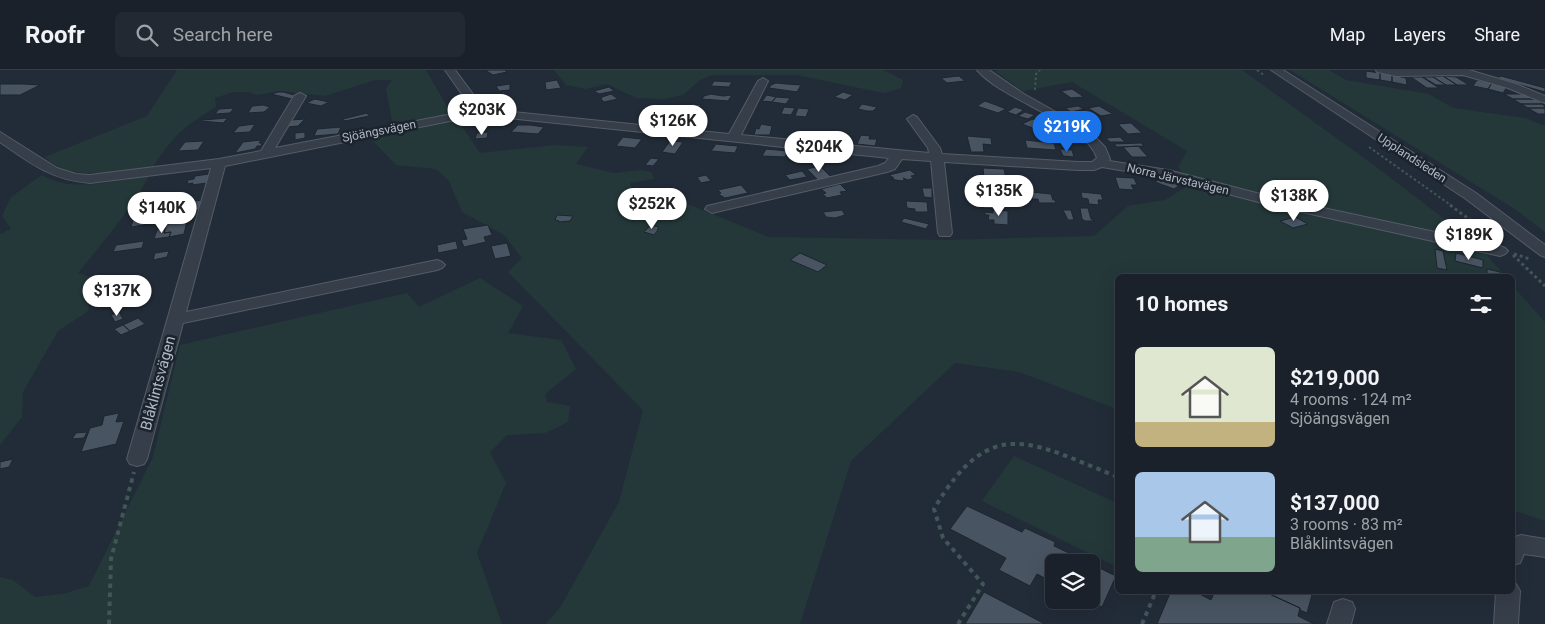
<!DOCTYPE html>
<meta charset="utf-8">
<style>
body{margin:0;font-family:Roboto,sans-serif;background:#232932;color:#f1f3f6;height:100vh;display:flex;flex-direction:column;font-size:19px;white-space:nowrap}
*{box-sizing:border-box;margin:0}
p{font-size:16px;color:#9fa3a8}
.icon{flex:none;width:28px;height:28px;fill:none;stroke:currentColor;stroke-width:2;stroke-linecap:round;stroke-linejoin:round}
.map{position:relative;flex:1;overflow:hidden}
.drawer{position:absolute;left:1115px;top:204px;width:400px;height:320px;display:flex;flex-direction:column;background:#1a212a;border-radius:8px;box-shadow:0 5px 20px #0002,0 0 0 1px #383e47}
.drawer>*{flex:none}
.fabs{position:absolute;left:1045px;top:484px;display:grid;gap:10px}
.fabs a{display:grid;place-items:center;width:55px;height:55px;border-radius:8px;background:#1a212a;box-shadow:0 5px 20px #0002,0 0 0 1px #383e47;font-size:25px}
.price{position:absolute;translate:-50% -42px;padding:0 11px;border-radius:18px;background:#fff;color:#222;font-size:16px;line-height:32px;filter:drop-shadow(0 1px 2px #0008)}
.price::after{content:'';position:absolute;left:50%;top:30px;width:15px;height:11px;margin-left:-8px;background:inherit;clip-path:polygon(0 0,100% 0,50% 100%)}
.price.selected{background:#1a73e8;color:#fff}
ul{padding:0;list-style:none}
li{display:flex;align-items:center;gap:15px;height:125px;padding:0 20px}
li span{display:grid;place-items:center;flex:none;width:140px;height:100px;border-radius:8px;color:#555}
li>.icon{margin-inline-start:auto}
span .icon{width:60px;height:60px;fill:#fffc;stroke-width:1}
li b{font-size:21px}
h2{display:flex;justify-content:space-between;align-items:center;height:60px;padding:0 20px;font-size:21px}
header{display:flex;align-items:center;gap:30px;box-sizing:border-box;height:70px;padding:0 25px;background:#1a212a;border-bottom:1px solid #383e47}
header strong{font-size:24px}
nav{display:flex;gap:28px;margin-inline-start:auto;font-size:18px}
.search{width:350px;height:45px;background:#232932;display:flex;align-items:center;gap:12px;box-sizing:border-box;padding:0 18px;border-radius:8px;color:#9fa3a8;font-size:19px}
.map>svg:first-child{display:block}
.green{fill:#243839}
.building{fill:#495462;stroke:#1d252f}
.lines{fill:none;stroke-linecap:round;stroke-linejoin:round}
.minor-casing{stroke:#545c66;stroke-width:2}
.path-far2{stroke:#425557;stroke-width:2;stroke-dasharray:2.5 2.5;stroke-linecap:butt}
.path-far1{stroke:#425557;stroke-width:3;stroke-dasharray:3 3;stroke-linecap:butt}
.path{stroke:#425557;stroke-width:4;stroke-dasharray:4.5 4.5;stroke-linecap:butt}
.minor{fill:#363e49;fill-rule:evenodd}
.labels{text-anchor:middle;stroke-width:5;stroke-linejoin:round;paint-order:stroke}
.far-street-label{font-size:12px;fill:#b1b9c5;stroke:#1b232d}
.street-label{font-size:15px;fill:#b1b9c5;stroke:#1b232d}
</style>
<header>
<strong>Roofr</strong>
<div class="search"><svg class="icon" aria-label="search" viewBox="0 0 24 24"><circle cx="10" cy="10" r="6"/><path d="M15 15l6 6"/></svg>Search here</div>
<nav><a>Map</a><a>Layers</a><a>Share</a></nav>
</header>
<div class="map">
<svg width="1545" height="554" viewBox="0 0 1545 554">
<rect width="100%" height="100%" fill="#222c38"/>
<path class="green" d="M177,0H426L451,44L407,51H392L386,19L392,10H375L325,26L279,21L257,25L248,22H233L215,28L216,37C184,56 173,66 153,97C122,101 68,113 45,87L147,46Z
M554,0H883L903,10L901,18L884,23L796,5H712L700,10L683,25L664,29L636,28L607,14L585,19L566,15Z
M999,0H1242L1371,93L1477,174L1505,206H1118L1117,339L1019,302L955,293L851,391L800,554H545L560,538L619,432L643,340L508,202L522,188L504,165L462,142L449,111L436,99L396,95L372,70L457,49L480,83L554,75L588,77L576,94L614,103L641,100L651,102L654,109L630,113L634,127L644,134L668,122L679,125L683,132L768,167L946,170L1094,166L1128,136L1165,130L1191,114L1178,97L1187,81L1072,12L1023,21L995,1Z
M1290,0H1329L1346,10L1429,24L1453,38L1525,48L1545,56V162L1518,141Z
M42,105C72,124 116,110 149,106C130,141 104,171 78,203L93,208L88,241L58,261L23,322L22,347L0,375V164L11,159L2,146L11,127Z
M480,208L523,236L508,263L561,270L576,299L545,324L547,332L570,336L568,352L545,363L507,365L490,382L506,413L477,483L502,554H0V507L13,510L35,527L63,524L89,516L153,387L180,275L407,223L419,237Z
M1512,215L1545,252V451L1513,440Z
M1014,386L1117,433V497L982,431Z"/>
<path class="building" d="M485,0H505L507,2L493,5Z
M1366,1L1380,3V10L1366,8Z
M1380,3L1392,5V12L1380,10Z
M1392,5L1406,8L1407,15L1392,12Z
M959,6L965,11L947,13L941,8Z
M1443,6L1457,15H1446L1433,7Z
M1443,6L1456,7L1469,15H1457Z
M1501,6L1545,18V22L1497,8Z
M1411,7H1422L1439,18H1427Z
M1423,7H1433L1446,15H1436Z
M557,10L561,18L546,20L545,12Z
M1477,10L1492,13L1488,19L1473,16Z
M714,11L732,12L729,17L711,16Z
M776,13L787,14L801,15L797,22L769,18L771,15Z
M1492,13L1507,17L1503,23L1488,19Z
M0,14H23L40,15L20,25H0Z
M510,14V20L499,21L496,16Z
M609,17L614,21L599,24L594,21Z
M1072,19L1084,27L1071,28L1061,21Z
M278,22H283L294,25L292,29L271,24Z
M843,22L853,25L845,30L834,27Z
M611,24L618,29L604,32L601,29L602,27Z
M711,24L723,26L732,25L728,31L702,29L704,26Z
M1504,24H1525L1536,29H1513Z
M767,25L776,27L772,32L762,31Z
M776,27L790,28L786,34L772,32Z
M315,29L329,32L321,36L306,33Z
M1513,29H1535L1544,34H1521Z
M985,31L996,35L1006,39L998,43L977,36Z
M692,34L701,35L696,42L687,41Z
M862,34L877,37L873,41H867L858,39Z
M1521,34H1543L1545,38H1528Z
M263,35L270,37L264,42L248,43L252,36Z
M1078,36L1084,39L1071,42L1065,38Z
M1099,36L1113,44L1101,46L1088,38Z
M784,37L795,38L791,45L781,44Z
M1015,37L1024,40L1016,45L1007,42Z
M234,38L230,43L215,44L219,39Z
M798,38L809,39L806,47L795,46Z
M1528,38H1545V44H1538Z
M655,41L661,43L657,49L641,47L645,42Z
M1025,42L1035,45L1028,49L1018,46Z
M367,43L369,46L345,51L343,49Z
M691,46L704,47L699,58L683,56L686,51H690Z
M228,48L223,53L201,51L202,50Z
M305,49L298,56L287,57L291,50Z
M1033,49L1046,54L1057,58L1046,63L1022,54Z
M1131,53L1142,63L1128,64L1118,54Z
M255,54L250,62L233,63L239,56Z
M761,54L772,56L770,65H754L756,58L759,59Z
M518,55H530L544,57L538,64L511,62Z
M341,57L338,64L314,66L317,59Z
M795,61L815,63L812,69H798L793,67Z
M305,62V68L295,70V63Z
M488,62L487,68L475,69L477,63Z
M861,65L870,66L869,69H877L875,76L857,74Z
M967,66L991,68L992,75L983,74L984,82H971Z
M623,67L632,68L642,69L635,78L616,76Z
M1120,67L1125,72H1110L1106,68Z
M261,70L259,73H262L261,76H257L255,79L235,83L243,72Z
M1025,70L1054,73L1056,80L1027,78Z
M204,71L198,80L178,81L185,72Z
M670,71L683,72L675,84L662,82Z
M1141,73L1144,76L1117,77L1114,74Z
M716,74L726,75L738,76L735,83L711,81Z
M1138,76L1148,87H1132L1123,77Z
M766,79L788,81L785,87L762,86Z
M1060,79L1072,80L1074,87L1063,86Z
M814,84L838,86L836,92L823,90L821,94L811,93Z
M651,88L659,89L653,96L645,95Z
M820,96L831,107L818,110L807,99Z
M983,98L1004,99L1006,108L984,107Z
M910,100L916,105L911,106L914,108L908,110L903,108L905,109L902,111L890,109L894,108L889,105Z
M802,101L807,107L790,110L785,105Z
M209,104L207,113L192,115L193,113L187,114L188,110L194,109L195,106Z
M706,105L711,111L701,113L697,107Z
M1115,107L1134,108L1137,115H1131L1134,120L1119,119Z
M1161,108L1172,112L1175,110L1183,113L1174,119L1155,112Z
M979,111L991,112L992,123L979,124V122L973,121V116H979Z
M840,114L847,121L840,122L842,125L827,128L823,124L826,123L821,119Z
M741,115L748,123L725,128L718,124L721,123L718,120Z
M922,118H932V128L924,127Z
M1031,122L1051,124L1053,130H1055L1056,133H1039L1038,129H1032Z
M1081,122L1101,124L1103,130H1098L1099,135L1089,134L1088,129L1082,128Z
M178,125L176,132L141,138L142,136H139L141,131L148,129L147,133Z
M202,130L199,140L183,143V140H180L182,133Z
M906,131L927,132L928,142H915V139L907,138Z
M983,131L997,132V139L983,138Z
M1080,138H1088L1091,149L1095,151H1085L1082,149Z
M842,140L845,145L835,148L826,147L823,142Z
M993,140L1008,141V155L994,154V150H988L989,145H985V142L993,143Z
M1063,140H1071L1074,150H1068Z
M171,144L169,151L131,157L133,150Z
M557,145L573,146L570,151L559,152V151L555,150Z
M1295,147L1308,154L1293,158L1280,151Z
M904,148L929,154L926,159L901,152Z
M187,151L184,164L169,167L171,162L164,163L167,154Z
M488,155L492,165L484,167L486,172L464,177L461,170L467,169L463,159Z
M651,155L659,157L657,160H658L654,165L644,162Z
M165,158L164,163L171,162L169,167L154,169L157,160Z
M144,171L142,178L113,182L116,175Z
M456,171L458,179L438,183L437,175Z
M507,173L511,186L495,189L491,176Z
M1435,179L1443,181L1447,200L1437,198Z
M169,181L167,187L153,190L155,183Z
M800,183L827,195L818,202L790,190Z
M1456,183L1483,190V198L1455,191Z
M1487,199L1500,202V206H1487Z
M119,242L123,249L115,252L111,245Z
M138,248L145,254L130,261L123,255Z
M123,255L130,261L121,265L114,259Z
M119,343L116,352L124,351L116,374L81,382L90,358L102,355L104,346Z
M87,362L84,368L72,369L76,363Z
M13,389L9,397L0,399V392Z
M967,436L1022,462L1025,458L1055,472L1054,476L1088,492H1054V513L1037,504L1030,516L999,500L1006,488L950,459Z
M1091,494L1116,506L1102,537L1088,530H1091Z
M1171,521H1194L1211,530L1215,521H1263L1300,538L1298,546L1314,554H1157Z
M1263,521H1302L1312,525L1307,543L1300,540V538Z
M984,522L1045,554H965Z"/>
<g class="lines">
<g class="minor-casing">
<path id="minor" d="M445,0H455L484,39L729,64L758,11L763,8L768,11L741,65L929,83L928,78L907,49L913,45L917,47L940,78L942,84L1078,92H1092L1097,88C1085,51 1004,32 977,0H989L1024,24L1088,60L1105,77L1110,89L1109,91L1168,100L1268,126L1500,176L1505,178L1508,181L1505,184L1500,186L1266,134L1167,108L1102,97L1094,100H1078L944,92L952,163L950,166H940L938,163L931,91L902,89L895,99L887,102L712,143L705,139L707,136L878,96L885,93L889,88L480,45L225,96L186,242L437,190L442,192L445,195L442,198L437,200L183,253L147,389L144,394L137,396L130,394L127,389L211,98L90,113C51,110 30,93 0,72V62L57,98L76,104L90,105L219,89L261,81L294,26L300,23L306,26L275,78L473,40Z
M1271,0H1283L1476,123L1545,175V187L1540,185L1466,129Z
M1376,0H1469L1516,14L1545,26V33L1508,18L1463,5L1396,6L1377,2Z
M1521,465L1545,469V487L1524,484L1520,493L1512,495V468Z
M1512,513L1516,514L1520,521L1518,554H1494L1496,521H1512Z
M1343,529L1352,532L1355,539L1351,554H1327L1334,532Z"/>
</g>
<path class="path-far2" d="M1257,0L1265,6
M1035,20L1036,4L1040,0
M1369,77L1452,136"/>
<path class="path-far1" d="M1450,135L1489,164
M1514,184L1530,189
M1513,185L1545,216"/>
<path class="path" d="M109,554L111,489L134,402
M958,554L983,514L943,468L934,439C991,342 1032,373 1118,407
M1142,554L1156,521"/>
<use href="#minor" class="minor"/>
</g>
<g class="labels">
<g class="far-street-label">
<text transform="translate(379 61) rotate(-11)" y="4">Sjöängsvägen</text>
<text transform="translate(1412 88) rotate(33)" y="4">Upplandsleden</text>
<text transform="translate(1178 109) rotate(13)" y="4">Norra Järvstavägen</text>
</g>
<g class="street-label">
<text transform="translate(158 313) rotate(-75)" y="5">Blåklintsvägen</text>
</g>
</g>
</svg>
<div class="fabs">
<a><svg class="icon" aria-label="layers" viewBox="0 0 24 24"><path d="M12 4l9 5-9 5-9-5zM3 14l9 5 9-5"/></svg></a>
</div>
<b class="price" style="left:482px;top:66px">$203K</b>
<b class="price" style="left:673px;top:77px">$126K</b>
<b class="price selected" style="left:1067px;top:83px">$219K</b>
<b class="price" style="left:819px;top:103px">$204K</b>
<b class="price" style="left:999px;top:147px">$135K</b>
<b class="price" style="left:1294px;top:152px">$138K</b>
<b class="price" style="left:652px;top:160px">$252K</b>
<b class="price" style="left:162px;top:164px">$140K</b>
<b class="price" style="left:1469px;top:191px">$189K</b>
<b class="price" style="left:117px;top:247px">$137K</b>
<section class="drawer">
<h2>10 homes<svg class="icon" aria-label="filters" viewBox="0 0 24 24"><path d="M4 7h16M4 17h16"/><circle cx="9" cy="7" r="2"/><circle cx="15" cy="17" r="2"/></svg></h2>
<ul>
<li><span style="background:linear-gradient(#dfe7d0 75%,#c2b280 0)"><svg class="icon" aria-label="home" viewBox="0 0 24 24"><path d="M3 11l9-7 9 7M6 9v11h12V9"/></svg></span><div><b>$219,000</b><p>4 rooms · 124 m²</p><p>Sjöängsvägen</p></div></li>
<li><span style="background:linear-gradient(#a9c7e8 65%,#7fa58c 0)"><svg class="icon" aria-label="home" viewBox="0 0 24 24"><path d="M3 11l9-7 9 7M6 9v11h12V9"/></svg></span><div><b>$137,000</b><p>3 rooms · 83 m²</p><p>Blåklintsvägen</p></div></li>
</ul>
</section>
</div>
